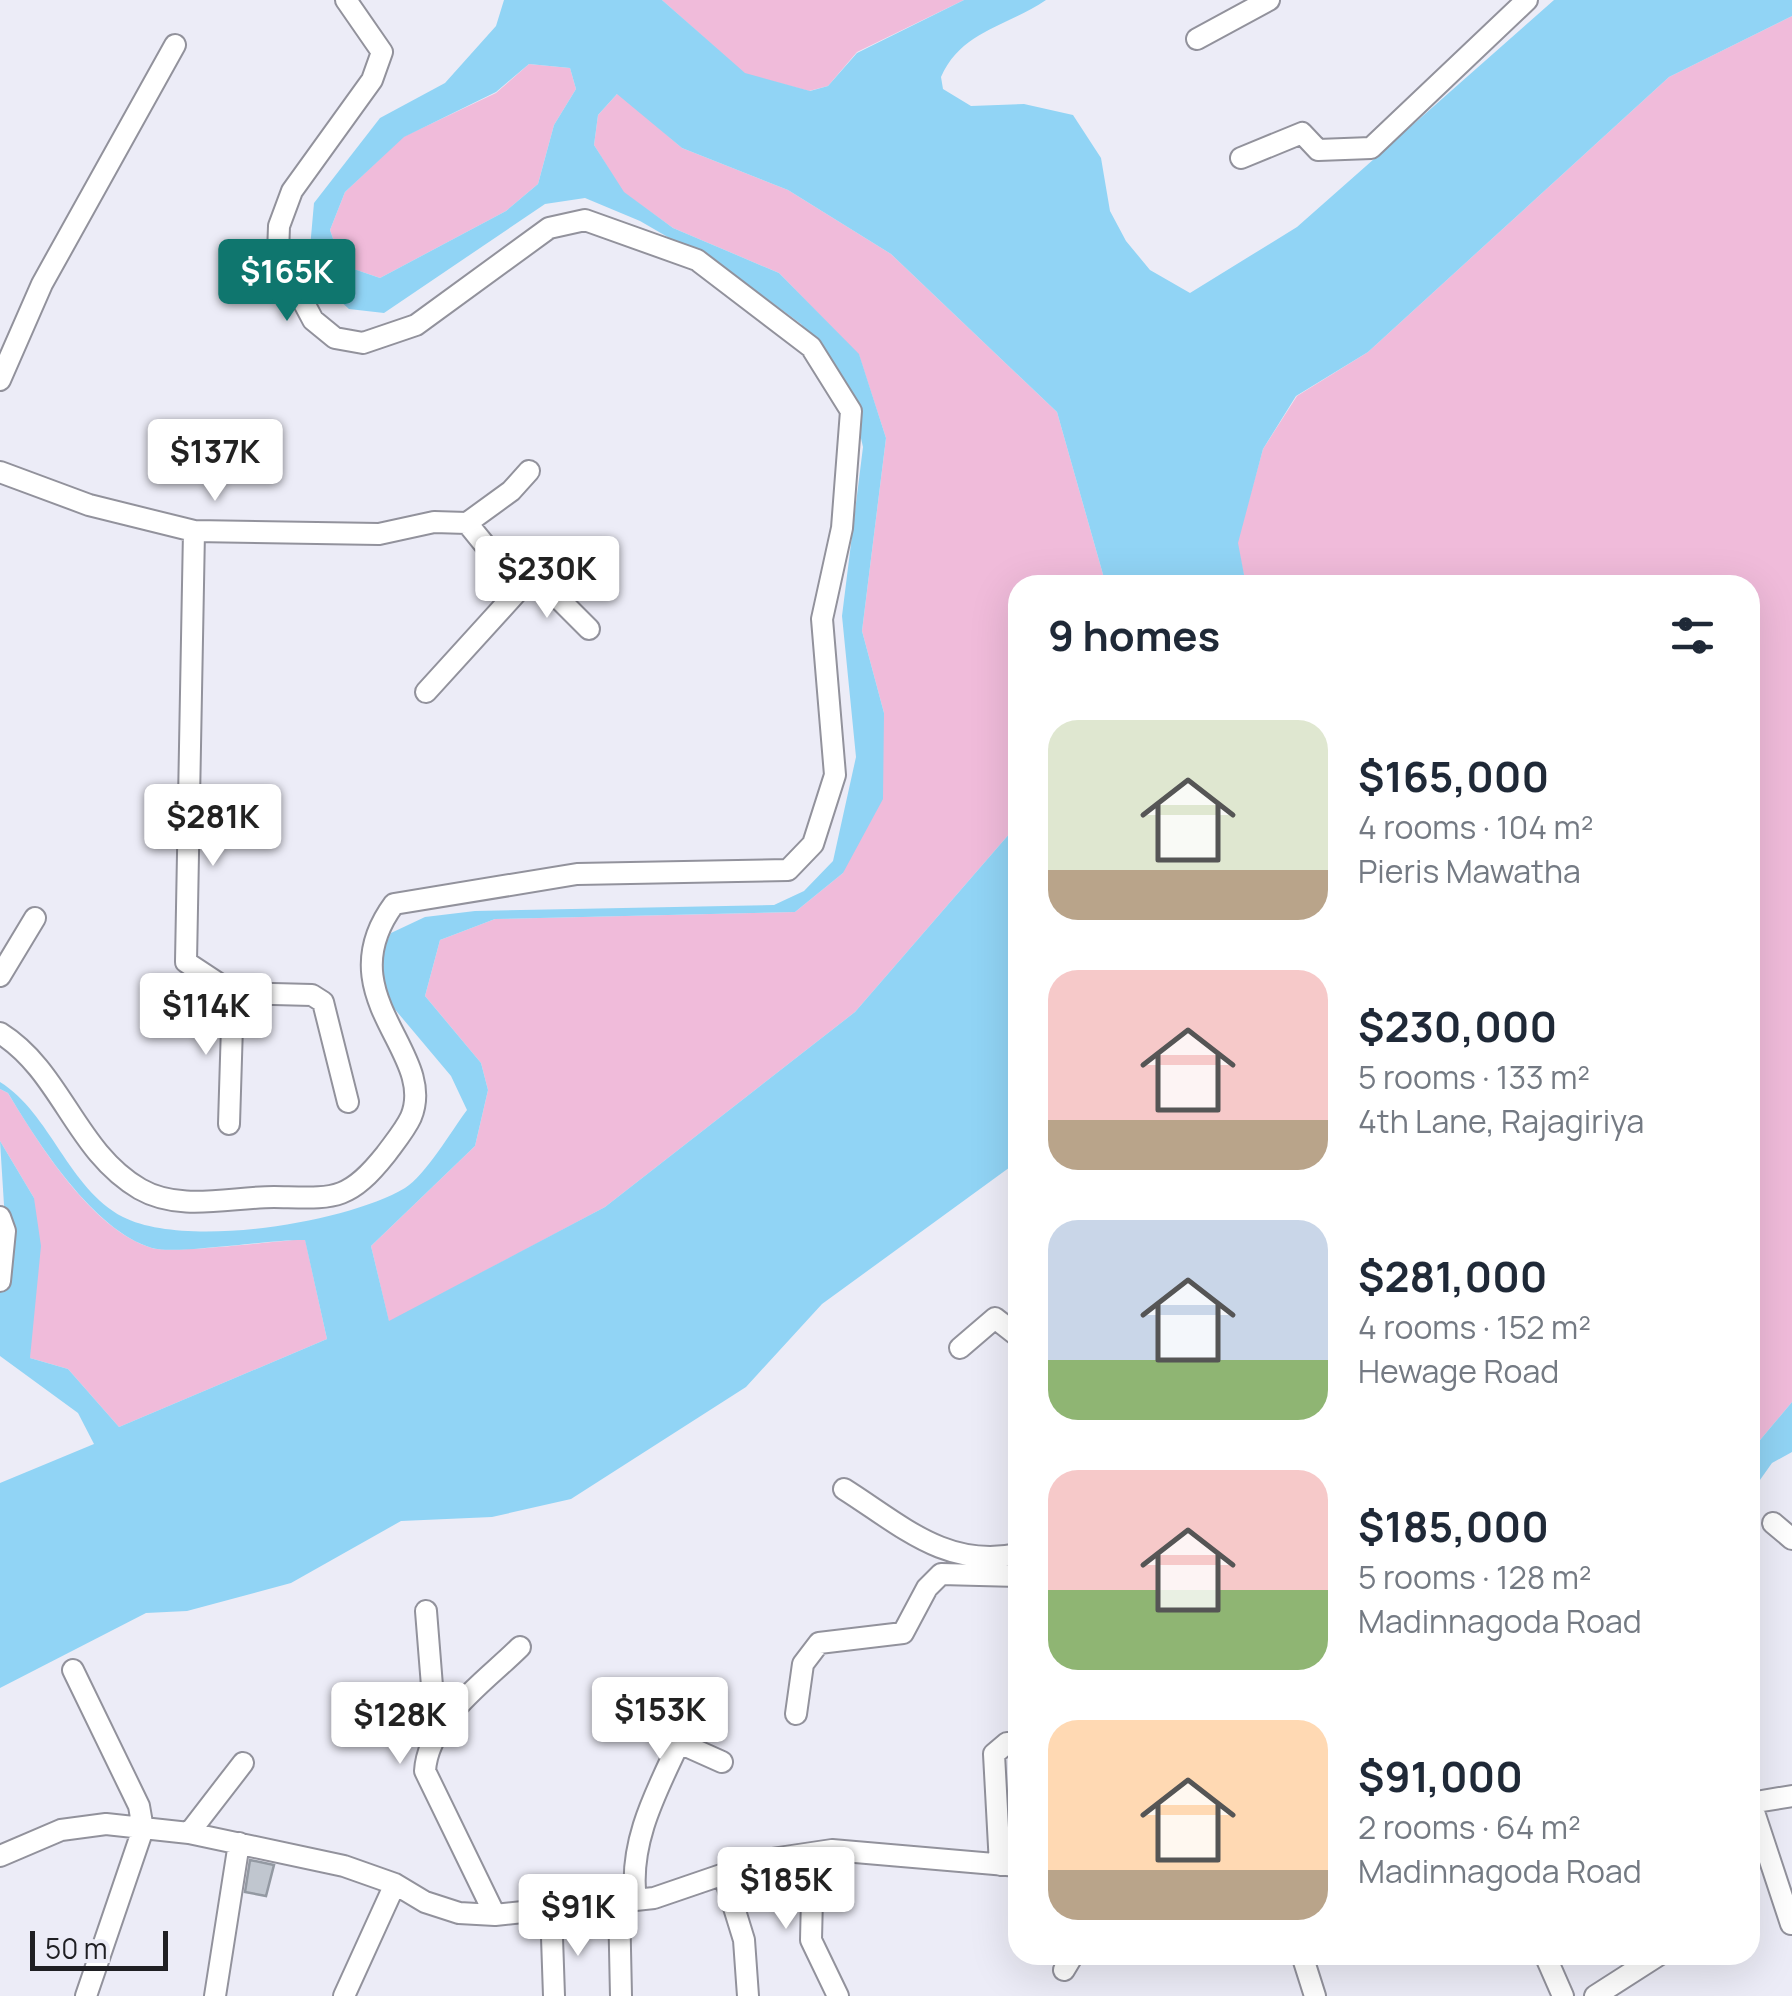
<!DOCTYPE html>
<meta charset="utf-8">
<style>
body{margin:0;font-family:Manrope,sans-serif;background:#f6f6f7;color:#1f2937;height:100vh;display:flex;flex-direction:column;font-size:38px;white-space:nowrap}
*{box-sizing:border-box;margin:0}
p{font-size:32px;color:#747a83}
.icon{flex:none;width:55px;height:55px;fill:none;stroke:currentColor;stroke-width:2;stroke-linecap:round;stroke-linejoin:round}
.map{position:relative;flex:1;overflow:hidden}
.details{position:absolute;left:1008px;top:575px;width:752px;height:1390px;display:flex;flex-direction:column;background:#fff;border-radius:30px;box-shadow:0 10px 40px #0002}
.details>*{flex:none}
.scale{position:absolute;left:30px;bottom:25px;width:138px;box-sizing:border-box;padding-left:10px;border:5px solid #1f1f23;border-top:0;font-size:28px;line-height:35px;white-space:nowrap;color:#1f1f23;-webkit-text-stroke:8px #ececf7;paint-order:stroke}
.price{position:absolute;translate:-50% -85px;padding:0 22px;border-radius:10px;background:#fff;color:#222;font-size:32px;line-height:65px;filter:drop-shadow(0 2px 5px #0008)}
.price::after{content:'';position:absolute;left:50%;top:60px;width:30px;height:22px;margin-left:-15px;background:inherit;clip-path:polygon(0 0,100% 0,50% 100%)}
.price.selected{background:#0f766e;color:#fff}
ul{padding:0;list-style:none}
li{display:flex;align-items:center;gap:30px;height:250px;padding:0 40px}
li span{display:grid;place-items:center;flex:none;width:280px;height:200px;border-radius:30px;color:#555}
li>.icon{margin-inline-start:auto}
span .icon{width:120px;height:120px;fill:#fffc;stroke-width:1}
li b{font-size:42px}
h2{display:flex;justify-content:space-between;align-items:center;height:120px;padding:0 40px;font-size:42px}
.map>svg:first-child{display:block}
.green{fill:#f0bbda}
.water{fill:#91d4f5;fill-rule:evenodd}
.building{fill:#c0c6cf;stroke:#9399a2;stroke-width:2.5}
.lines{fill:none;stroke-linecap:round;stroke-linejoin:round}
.minor-casing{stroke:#92929c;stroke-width:24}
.minor{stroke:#fff;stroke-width:20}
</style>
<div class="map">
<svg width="1792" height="1996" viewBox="0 0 1792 1996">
<rect width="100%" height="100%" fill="#ececf7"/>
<path class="green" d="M662,0H964L857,52L828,86L809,91L745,74Z
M1792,16V1402L1750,1452V585H1246L1237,543L1263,449L1297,396L1368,352L1669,77Z
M529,64L570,68L576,89L554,125L538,184L506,211L380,278L342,265L330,230L345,192L403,137L496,93Z
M618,93L682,148L788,190L891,254L1057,412L1106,585H1018L1017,825L855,1012L605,1207L389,1322L371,1246L475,1146L488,1090L481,1063L425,996L440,940L495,919L795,912L843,873L884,713L862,631L886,438L859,355L779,273L673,228L623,192L594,145L598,115Z
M0,1089L8,1093C39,1144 91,1229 152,1248C170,1254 278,1241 305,1239L327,1339L119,1427L68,1369L30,1358L34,1198L0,1141Z"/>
<path class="water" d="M504,0H662L745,73L810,91L828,86L857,53L964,0H1046C1008,26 961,31 941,77L943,89L971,106L1024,104L1073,115L1101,158L1110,211L1126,241L1150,270L1190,293L1297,227L1554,0H1792V16L1669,77L1368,352L1296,396L1263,449L1238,543L1246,585H1106L1057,412L891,254L788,190L682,148L617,94L598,115L594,145L624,192L673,228L779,273L859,354L886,438L862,631L884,713L883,799L843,873L795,912L495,919L440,940L425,996L481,1063L488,1090L475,1146L371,1246L389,1321L605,1207L855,1012L1017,825V1162L822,1304L746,1387L571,1499L492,1517L401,1521L291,1583L187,1611L146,1613L0,1688V1483L94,1444L78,1413L0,1356V1259L6,1237L0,1141L34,1198L41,1246L30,1358L68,1369L119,1427L327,1339L305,1240C273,1239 174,1255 152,1248C93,1230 38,1143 8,1093L0,1089V1082C51,1114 68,1188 123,1217C186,1249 346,1223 405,1188C425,1176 452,1130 467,1110L451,1076L382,994L381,954L391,933L425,917L475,911L774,905L804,891L833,861L856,757L842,616L863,447L850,391L801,324L737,277L640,221L585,198L545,204L384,313L349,309L327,289L310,248L314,203L380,118L445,83L496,26ZM529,64L570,68L576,89L554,125L538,184L506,211L380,278L342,265L330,230L345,192L404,137L496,92Z
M1792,1402V1452L1772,1463L1750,1494V1452Z"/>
<path class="building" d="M250,1860L274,1865L266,1896L245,1892Z"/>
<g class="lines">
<g class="minor-casing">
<path id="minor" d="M1197,39L1269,0
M1241,158L1302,133L1318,150L1371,148L1527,0
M0,380L42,284L175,45
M0,472L89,505L194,531L379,534L434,522L467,523L515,582L516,593L426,692
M467,523L511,491L529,471
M194,531L186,962L233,993L312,995L323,1002L348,1102
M515,582L539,579L589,629
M0,976L35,918
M0,1033C62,1072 75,1151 140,1189C180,1212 230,1197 274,1197C333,1198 347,1203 386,1154C394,1143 405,1130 411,1117C438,1052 326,996 394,904L577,874L788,870L813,844L835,775L822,619L842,528L851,411L811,347L697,260L585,220L549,228L416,325L363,343L335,338L313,320L278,254L279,226L292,191L372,80L382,52L346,0
M229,1124L233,993
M0,1217L5,1231L0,1281
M960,1348L995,1318L1018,1336
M844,1489C901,1525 946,1569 1018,1554
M1773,1523L1792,1539
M426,1611L436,1736
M73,1670L139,1806L143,1829L86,1996
M796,1714L803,1664L819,1643L903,1633L927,1588L941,1574L1018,1576
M619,1716L722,1762
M1750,1803L1792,1796
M1751,1803L1791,1924
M189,1833L243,1763
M813,1853L811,1940L838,1996
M0,1856L61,1830L106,1824L189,1833L344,1866L395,1884L425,1902L459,1913L495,1915L654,1898L765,1860L832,1850L1018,1866
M1000,1865L994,1754L1007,1743
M724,1875L744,1940L748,1996
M636,1900C628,1844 656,1792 679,1743
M619,1902L621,1996
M551,1908L554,1996
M495,1915L425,1771C428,1720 486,1681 520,1647
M1302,1955L1315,1996
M1545,1955L1563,1996
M1064,1970L1073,1955
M215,1996L239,1843
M344,1996L395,1884
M1595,1996L1659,1955"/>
</g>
<use href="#minor" class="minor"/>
</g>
</svg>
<div class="scale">50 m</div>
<b class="price selected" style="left:287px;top:324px">$165K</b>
<b class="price" style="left:215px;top:504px">$137K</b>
<b class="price" style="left:547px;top:621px">$230K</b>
<b class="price" style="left:213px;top:869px">$281K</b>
<b class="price" style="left:206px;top:1058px">$114K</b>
<b class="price" style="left:660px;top:1762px">$153K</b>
<b class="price" style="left:400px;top:1767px">$128K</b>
<b class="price" style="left:786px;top:1932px">$185K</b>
<b class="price" style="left:578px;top:1959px">$91K</b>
<section class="details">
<h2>9 homes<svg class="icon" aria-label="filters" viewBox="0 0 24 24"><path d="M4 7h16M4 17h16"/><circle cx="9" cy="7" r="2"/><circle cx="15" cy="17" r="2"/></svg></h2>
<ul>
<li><span style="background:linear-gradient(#dfe7d0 75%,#b9a48a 0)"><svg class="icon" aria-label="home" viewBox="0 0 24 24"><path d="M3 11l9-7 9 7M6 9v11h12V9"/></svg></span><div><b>$165,000</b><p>4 rooms · 104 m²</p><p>Pieris Mawatha</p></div></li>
<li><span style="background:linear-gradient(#f6c9c9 75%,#b9a48a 0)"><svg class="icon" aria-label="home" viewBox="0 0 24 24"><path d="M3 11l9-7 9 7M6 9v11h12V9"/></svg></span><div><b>$230,000</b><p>5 rooms · 133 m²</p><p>4th Lane, Rajagiriya</p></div></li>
<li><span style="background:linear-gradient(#c9d6e8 70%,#8fb573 0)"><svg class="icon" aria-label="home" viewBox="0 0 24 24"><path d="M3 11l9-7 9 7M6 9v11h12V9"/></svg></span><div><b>$281,000</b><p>4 rooms · 152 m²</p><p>Hewage Road</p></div></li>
<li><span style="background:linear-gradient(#f6c9c9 60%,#8fb573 0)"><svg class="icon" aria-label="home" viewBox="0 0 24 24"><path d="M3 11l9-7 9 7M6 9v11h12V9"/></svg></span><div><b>$185,000</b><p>5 rooms · 128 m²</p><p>Madinnagoda Road</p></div></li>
<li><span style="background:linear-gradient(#ffd9b3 75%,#b9a48a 0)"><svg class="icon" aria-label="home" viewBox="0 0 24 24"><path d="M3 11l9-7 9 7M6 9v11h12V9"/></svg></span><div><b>$91,000</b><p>2 rooms · 64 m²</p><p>Madinnagoda Road</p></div></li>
</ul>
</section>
</div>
